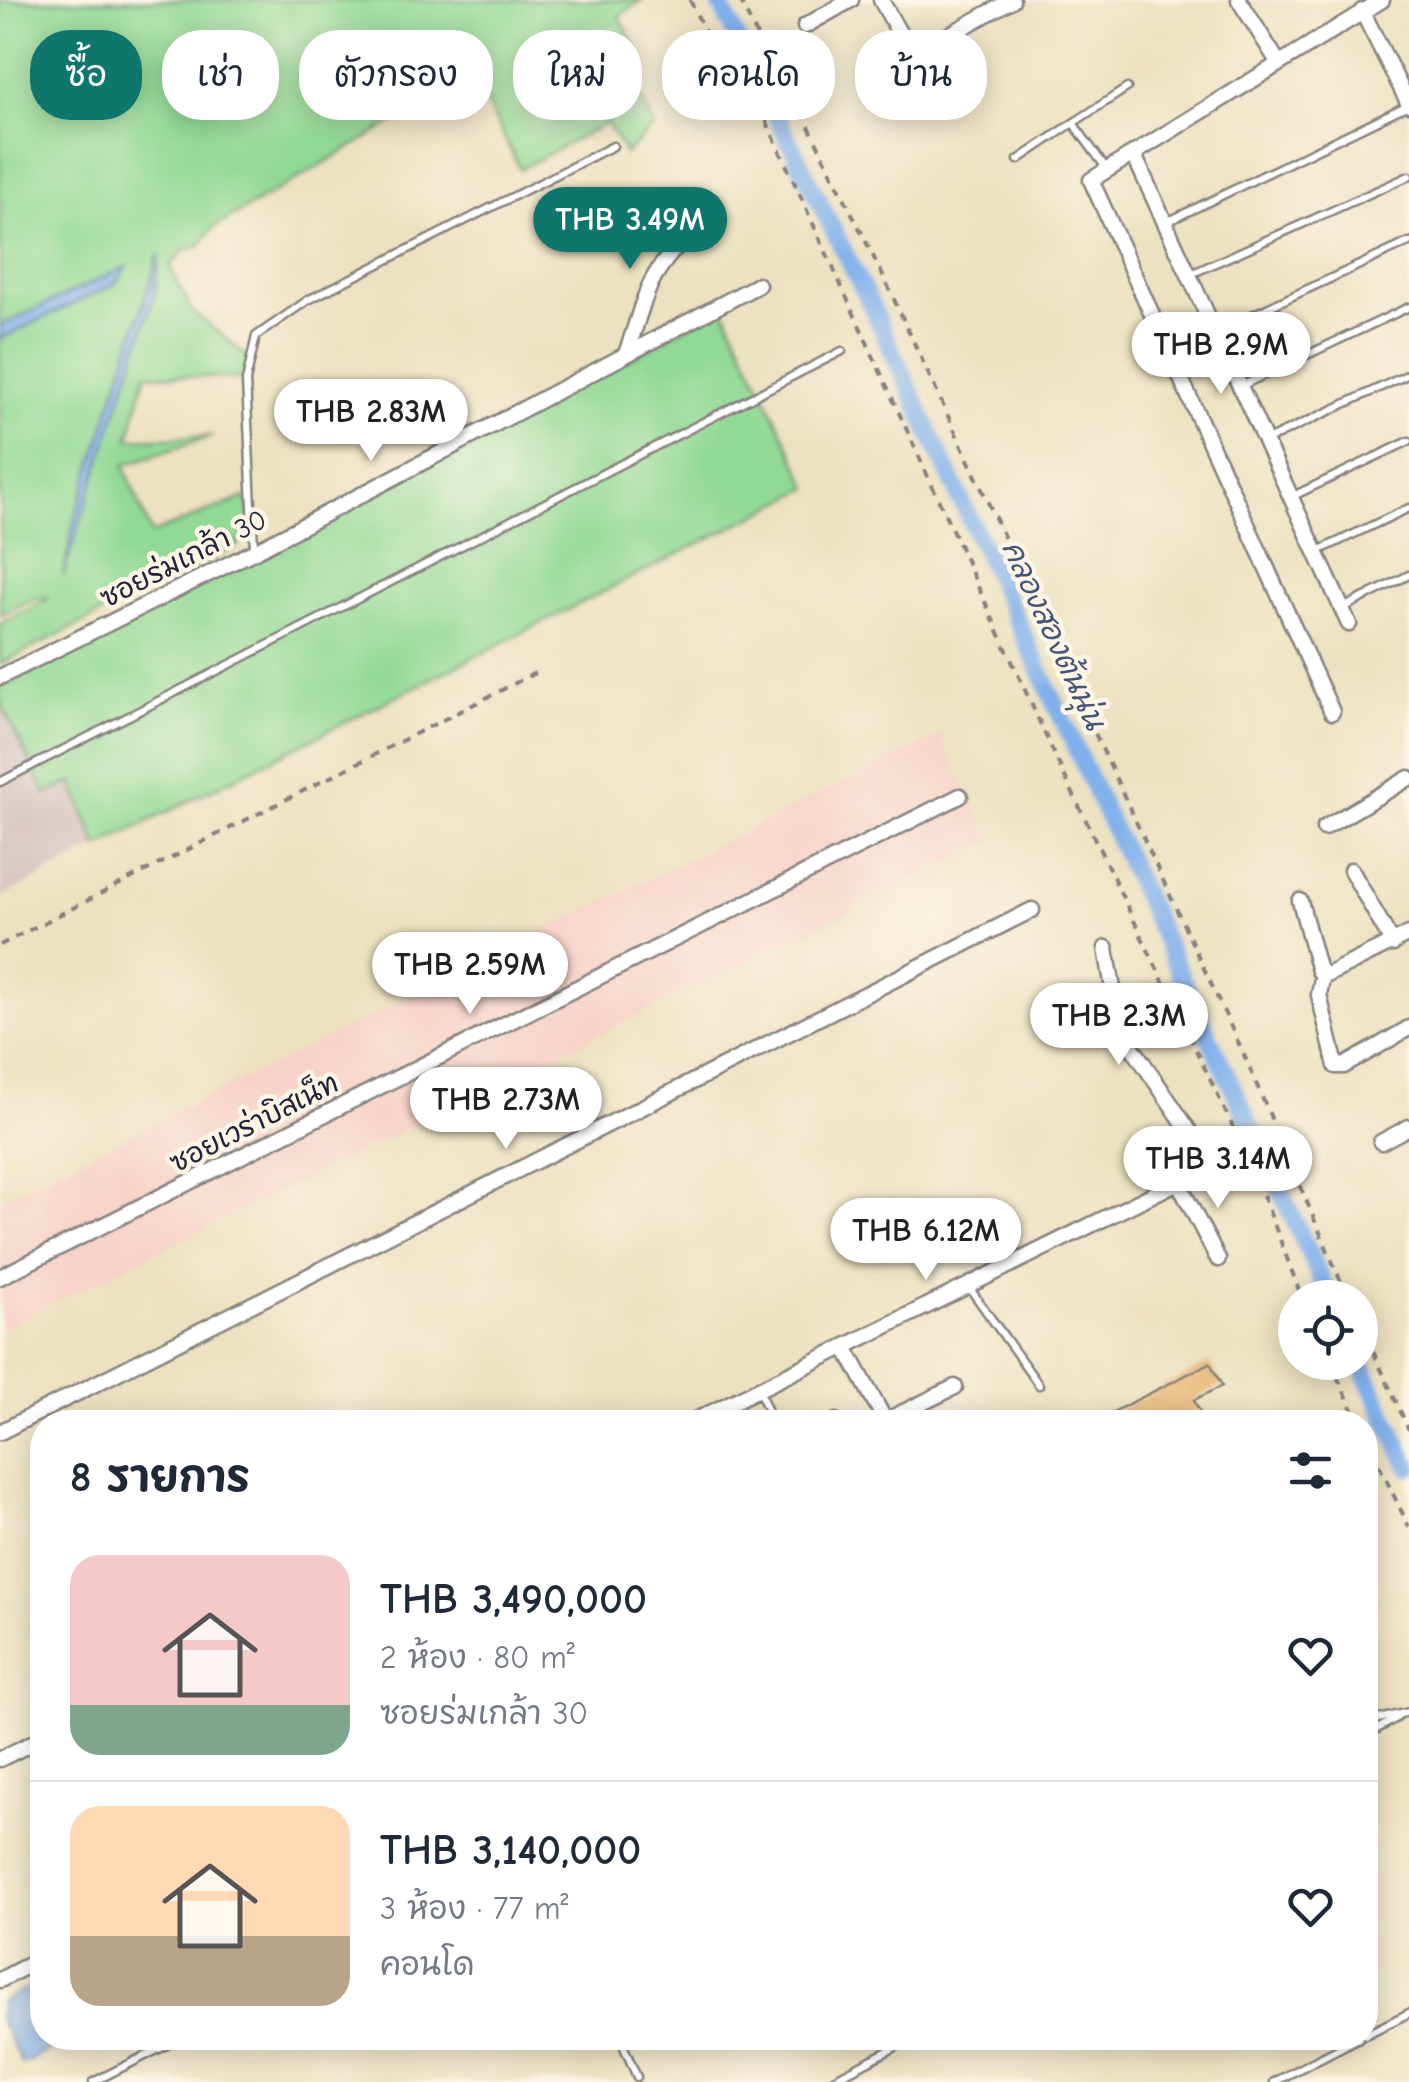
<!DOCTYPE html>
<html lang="th">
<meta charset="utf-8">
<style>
body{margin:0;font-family:"Comic Neue","Playpen Sans Thai",sans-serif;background:#f6f6f7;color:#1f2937;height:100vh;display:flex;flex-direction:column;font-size:38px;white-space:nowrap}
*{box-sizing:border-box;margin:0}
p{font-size:32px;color:#747a83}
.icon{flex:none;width:55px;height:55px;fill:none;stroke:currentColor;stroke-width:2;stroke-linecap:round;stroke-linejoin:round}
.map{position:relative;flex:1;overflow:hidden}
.sheet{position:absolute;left:30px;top:1410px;width:1348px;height:640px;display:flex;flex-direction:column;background:#fff;border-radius:40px;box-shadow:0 5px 25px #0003}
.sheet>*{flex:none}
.banner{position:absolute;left:30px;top:30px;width:1350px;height:90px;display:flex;gap:20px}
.controls{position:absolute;left:1278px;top:1280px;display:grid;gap:20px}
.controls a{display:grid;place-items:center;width:100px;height:100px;border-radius:50%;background:#fff;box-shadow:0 5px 25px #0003;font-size:50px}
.price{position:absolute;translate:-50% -85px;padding:0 22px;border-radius:35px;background:#fff;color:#222;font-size:32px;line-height:65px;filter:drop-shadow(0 2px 5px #0008)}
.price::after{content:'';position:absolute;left:50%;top:60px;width:30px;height:22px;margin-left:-15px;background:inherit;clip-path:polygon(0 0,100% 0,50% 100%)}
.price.current{background:#0f766e;color:#fff}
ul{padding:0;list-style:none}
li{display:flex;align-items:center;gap:30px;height:250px;padding:0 40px}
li+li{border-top:2px solid #e0e1e3}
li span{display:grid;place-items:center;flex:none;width:280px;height:200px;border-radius:30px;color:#555}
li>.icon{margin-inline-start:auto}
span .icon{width:120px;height:120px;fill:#fffc;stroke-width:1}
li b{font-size:42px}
h2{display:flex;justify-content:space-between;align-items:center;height:120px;padding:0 40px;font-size:42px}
.tag{padding:0 35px;border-radius:40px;background:#fff;box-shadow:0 5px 25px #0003;font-size:35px;line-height:90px}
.tag.current{background:#0f766e;color:#fff}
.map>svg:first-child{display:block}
.built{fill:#f7d1c7}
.industrial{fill:#d2bfc0}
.green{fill:#91d994;stroke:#5a7e68;stroke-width:2.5;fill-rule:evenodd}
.water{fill:#81b1ec;stroke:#526a94;stroke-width:2.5}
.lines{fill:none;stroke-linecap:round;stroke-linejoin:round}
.canal{stroke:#81b1ec;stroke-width:18}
.building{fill:#e7b371}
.service-casing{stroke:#87827e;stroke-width:11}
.minor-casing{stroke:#87827e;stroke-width:19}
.path{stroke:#87827e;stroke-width:4;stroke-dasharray:8 8;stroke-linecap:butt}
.service{stroke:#fff;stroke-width:6}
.minor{stroke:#fff;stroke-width:14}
.labels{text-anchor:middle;stroke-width:9;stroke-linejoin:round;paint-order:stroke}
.street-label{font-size:28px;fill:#22223b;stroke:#fcf5e5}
.water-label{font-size:30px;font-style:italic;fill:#435479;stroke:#fcf5e5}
</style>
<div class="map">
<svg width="1409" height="2082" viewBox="0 0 1409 2082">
<rect width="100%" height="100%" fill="#fcf5e5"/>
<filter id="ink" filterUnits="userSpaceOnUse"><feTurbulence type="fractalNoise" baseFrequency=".01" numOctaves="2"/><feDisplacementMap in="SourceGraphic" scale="20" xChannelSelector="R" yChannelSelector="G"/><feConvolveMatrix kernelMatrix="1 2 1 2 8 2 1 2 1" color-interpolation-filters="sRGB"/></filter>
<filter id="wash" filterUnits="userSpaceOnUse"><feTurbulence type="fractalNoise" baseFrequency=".0048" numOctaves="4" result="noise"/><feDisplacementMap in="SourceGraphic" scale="40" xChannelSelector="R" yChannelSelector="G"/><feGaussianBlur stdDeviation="2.25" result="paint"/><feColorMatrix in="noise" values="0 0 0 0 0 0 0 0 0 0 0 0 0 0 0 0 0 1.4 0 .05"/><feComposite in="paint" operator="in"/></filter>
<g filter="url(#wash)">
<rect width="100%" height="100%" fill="#ece1c0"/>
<path class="built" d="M940,735L992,841L0,1329V1199Z"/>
<path class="industrial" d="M0,702L46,794L72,781L98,847L0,898Z"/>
<path class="green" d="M0,0H642L619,16L647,66L632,75L654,127L625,154L607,123L520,169L473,76L213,228L199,247L185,249L170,267L192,311L247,356L244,379L146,374L129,439L213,436L124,465L151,534L246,497L252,521L237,546L0,664V624L49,598H36L0,615V339L115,284L125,268L0,326ZM157,261L155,294L66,564L74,522Z
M723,306L809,488L98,847L72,782L46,794L0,702V688L615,367Z"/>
<path class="water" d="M159,254L155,294L63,576L74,522Z
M127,266L115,284L0,339V326Z
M42,1981V2038H73L22,2064L0,2020V2002Z"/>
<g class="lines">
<path class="canal" d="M718,0L868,299L1330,1298
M1360,1361L1409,1467"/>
</g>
<g id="blocks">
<path class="building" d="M1210,1363L1222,1386L1194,1400L1205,1422H1093Z"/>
</g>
</g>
<g filter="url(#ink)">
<use href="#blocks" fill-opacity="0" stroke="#87827e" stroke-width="2.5"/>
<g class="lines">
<g class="service-casing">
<path id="service" d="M1018,160L1073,123
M1106,168L1073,123L1127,88
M1167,222L1408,105
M1191,274L1409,176
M1215,332L1409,242
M1243,385L1409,307
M1265,441L1409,374
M1293,496L1409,441
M254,548L246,381L256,336L308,300L613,146
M1316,552L1409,508
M1343,608L1409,575
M0,782L842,351
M968,1286L1039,1385
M759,1391L773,1422
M825,1422L836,1417
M1365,1722L1409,1712
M1365,1736L1397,1718
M1365,2035L1409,2013
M620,2038L637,2077
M93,2082L181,2038
M828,2082L913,2038
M1274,2082L1359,2038"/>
</g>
<g class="minor-casing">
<path id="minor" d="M881,0L907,47L918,52L1012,0
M1239,0L1278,62
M1362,11L1409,104
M805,26L851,0
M1133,153L1349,624
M627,351C648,291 645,276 694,229
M0,677L255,551L758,285
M1332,712L1091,180L1382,0
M1324,828L1409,778
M1351,870L1393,944
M1300,901L1319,971L1327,975L1409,934
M1323,973L1319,995L1336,1066H1344L1409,1028
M1381,1142L1409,1127
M1178,1182L1218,1259
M0,1277L960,796
M845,1347L886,1422
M885,1421L955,1387
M692,1422L1178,1182C1190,1169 1201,1159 1196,1141L1128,1041L1117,1012L1106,948
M0,1432L1032,910
M0,1759L42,1738
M0,1980L42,1958"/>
</g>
<path class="path" d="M690,0L711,45L731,63L760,107L1055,756L1254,1171L1302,1298
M740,0L756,34L780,68L885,280L1244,1055L1348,1298
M0,945L537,672
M1360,1323L1409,1430
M1330,1362L1359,1422
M1365,1436L1409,1527"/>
<use href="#service" class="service"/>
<use href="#minor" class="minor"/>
</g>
</g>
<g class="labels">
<g class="street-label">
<text transform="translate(183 558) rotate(-27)" y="10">ซอยร่มเกล้า 30</text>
<text transform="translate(254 1122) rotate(-27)" y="10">ซอยเวร่าบิสเน็ท</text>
</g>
<g class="water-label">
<text transform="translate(1054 635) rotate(65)" y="10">คลองสองต้นนุ่น</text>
</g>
</g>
</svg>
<div class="controls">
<a><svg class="icon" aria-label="locate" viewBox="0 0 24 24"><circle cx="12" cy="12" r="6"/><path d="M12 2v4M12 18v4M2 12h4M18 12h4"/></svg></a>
</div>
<b class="price current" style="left:630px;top:272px">THB 3.49M</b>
<b class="price" style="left:1221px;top:397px">THB 2.9M</b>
<b class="price" style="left:371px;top:464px">THB 2.83M</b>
<b class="price" style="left:470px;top:1017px">THB 2.59M</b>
<b class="price" style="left:1119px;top:1068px">THB 2.3M</b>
<b class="price" style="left:506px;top:1152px">THB 2.73M</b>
<b class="price" style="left:1218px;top:1211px">THB 3.14M</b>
<b class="price" style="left:926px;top:1283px">THB 6.12M</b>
<div class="banner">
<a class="tag current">ซื้อ</a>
<a class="tag">เช่า</a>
<a class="tag">ตัวกรอง</a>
<a class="tag">ใหม่</a>
<a class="tag">คอนโด</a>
<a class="tag">บ้าน</a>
</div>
<section class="sheet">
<h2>8 รายการ<svg class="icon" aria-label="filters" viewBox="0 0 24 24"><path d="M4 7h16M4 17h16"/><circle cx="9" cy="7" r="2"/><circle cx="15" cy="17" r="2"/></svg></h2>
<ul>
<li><span style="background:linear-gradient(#f6c9c9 75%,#7fa58c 0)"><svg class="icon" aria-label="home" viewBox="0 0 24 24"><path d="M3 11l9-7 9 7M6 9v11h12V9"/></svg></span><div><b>THB 3,490,000</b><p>2 ห้อง · 80 m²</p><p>ซอยร่มเกล้า 30</p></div><svg class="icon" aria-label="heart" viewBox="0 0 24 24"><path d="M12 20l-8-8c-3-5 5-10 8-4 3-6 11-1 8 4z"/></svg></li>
<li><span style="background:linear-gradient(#ffd9b3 65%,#b9a48a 0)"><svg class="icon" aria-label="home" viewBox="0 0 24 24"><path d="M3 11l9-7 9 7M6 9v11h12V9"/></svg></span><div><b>THB 3,140,000</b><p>3 ห้อง · 77 m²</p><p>คอนโด</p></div><svg class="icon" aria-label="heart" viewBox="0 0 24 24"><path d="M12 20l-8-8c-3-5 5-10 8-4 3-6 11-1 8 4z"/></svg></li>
</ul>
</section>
</div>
